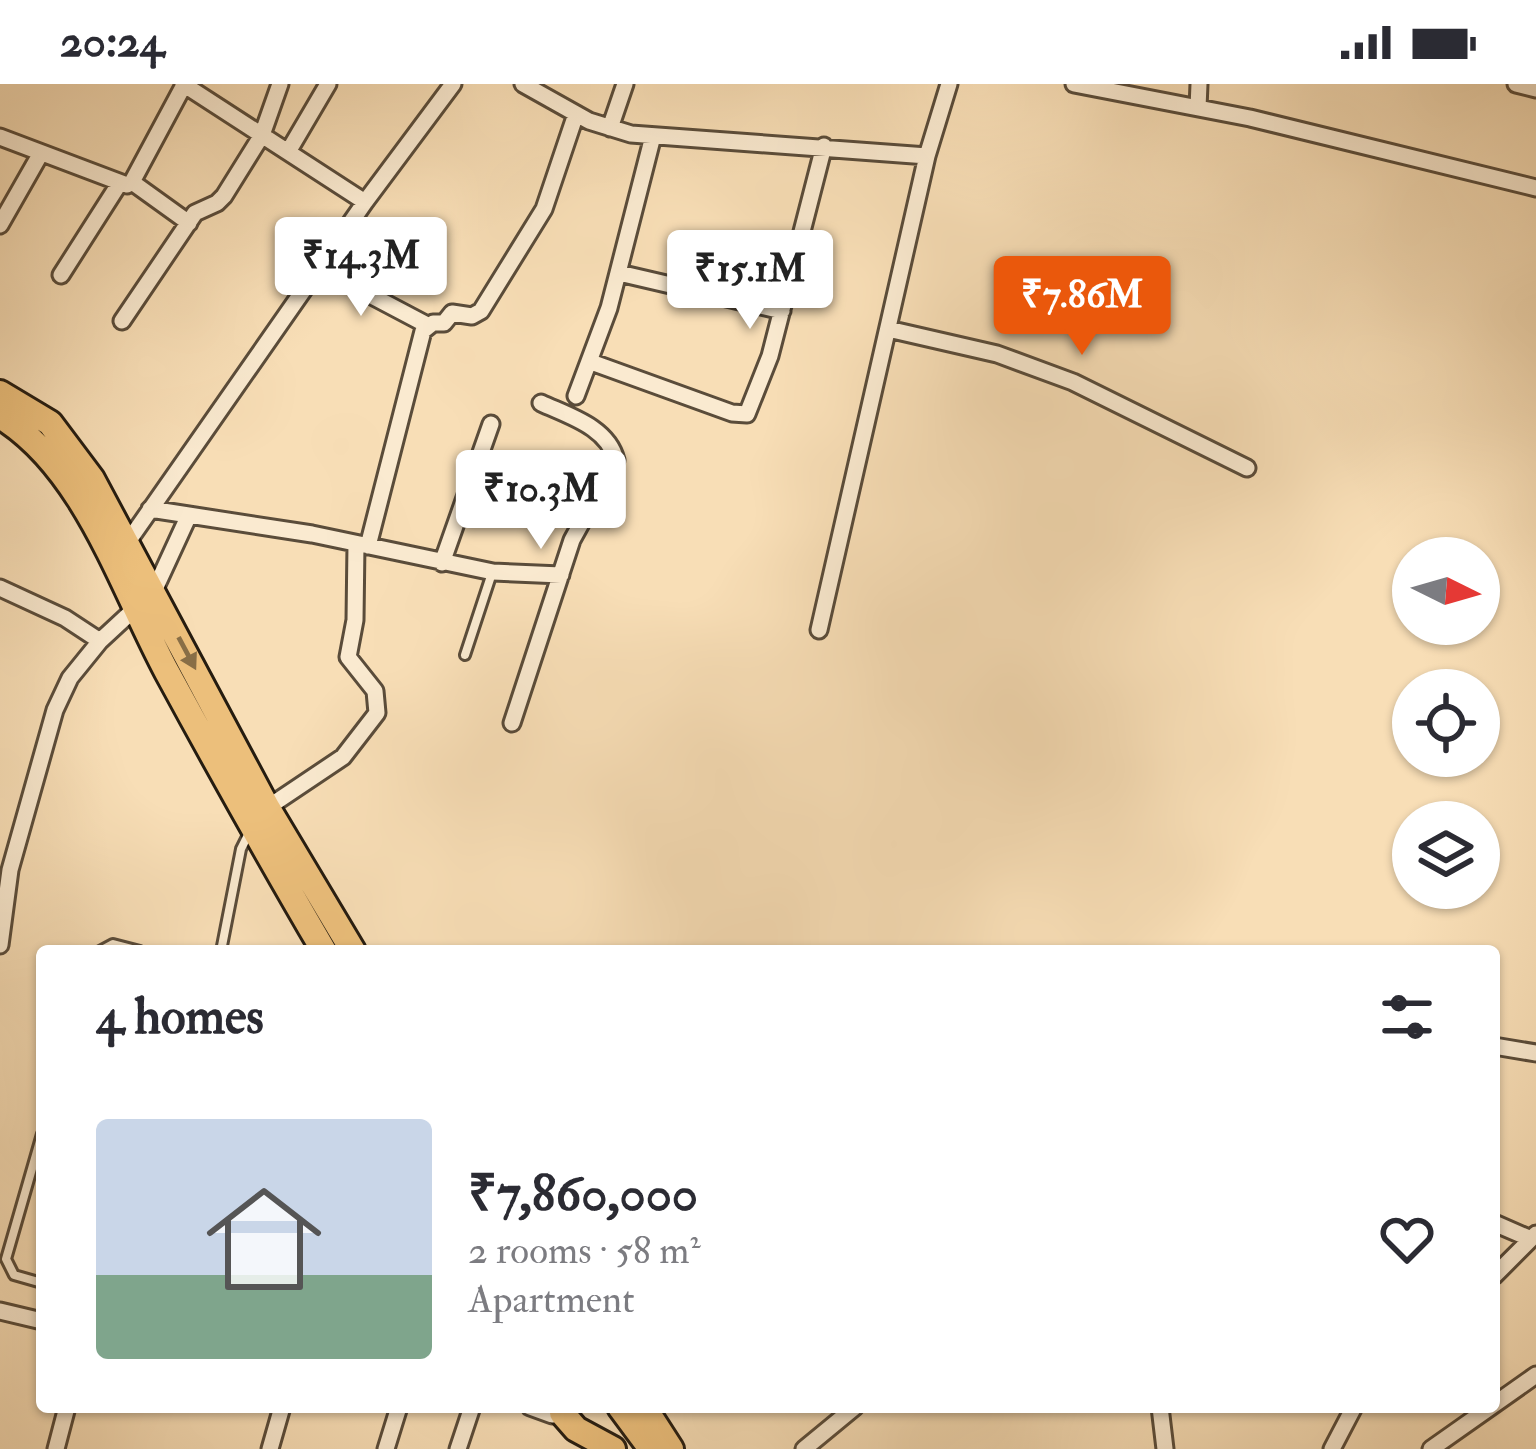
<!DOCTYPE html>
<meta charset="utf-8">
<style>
body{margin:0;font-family:"IM FELL Double Pica",serif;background:#f7f7f7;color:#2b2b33;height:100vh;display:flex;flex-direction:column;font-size:45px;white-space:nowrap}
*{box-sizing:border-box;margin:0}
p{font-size:39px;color:#7c7c81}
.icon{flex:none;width:66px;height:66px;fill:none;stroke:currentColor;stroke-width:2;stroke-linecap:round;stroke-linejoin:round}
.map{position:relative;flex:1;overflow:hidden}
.details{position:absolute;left:36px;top:861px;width:1464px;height:468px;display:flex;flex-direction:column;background:#fff;border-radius:12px;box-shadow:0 3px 9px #0004}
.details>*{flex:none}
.needle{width:78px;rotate:95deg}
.controls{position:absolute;left:1392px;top:453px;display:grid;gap:24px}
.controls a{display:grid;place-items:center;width:108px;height:108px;border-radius:50%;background:#fff;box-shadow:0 3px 9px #0004;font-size:60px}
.price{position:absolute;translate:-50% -102px;padding:0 27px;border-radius:12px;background:#fff;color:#222;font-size:39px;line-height:78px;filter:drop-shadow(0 3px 6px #0008)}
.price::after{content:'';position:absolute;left:50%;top:72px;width:36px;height:27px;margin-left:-18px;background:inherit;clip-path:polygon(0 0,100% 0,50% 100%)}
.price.selected{background:#ea580c;color:#fff}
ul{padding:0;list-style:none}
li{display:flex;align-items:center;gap:36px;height:300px;padding:0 60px}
li span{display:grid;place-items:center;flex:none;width:336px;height:240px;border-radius:12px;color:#555}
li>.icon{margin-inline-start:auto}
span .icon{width:144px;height:144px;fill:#fffc;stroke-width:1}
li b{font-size:51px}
h2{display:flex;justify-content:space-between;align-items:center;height:144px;padding:0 60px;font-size:51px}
.status{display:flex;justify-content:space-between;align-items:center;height:84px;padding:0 60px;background:#fff;direction:ltr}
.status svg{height:33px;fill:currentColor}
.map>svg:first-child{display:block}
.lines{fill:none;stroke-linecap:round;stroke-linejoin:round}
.lane-casing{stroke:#5a4c3a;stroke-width:14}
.street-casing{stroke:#5a4c3a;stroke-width:21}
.primary-casing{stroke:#251c10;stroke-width:30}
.lane{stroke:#faead0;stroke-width:8}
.street{stroke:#faead0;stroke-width:15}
.primary{stroke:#ecbf7b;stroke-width:24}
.oneway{fill:#886e46}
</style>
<div class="status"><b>20:24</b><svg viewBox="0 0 49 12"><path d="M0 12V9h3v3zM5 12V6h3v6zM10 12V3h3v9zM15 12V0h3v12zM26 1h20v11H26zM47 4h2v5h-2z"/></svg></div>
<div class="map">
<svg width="1536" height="1365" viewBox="0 0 1536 1365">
<rect width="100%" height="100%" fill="#f8deb6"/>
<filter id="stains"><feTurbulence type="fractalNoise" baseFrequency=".00167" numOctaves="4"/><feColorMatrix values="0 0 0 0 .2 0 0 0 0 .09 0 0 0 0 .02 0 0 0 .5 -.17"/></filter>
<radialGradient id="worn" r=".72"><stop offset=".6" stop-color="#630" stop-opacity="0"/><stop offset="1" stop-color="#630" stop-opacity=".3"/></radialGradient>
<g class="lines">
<g class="lane-casing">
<path id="lane" d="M465,571L492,489
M100,867L113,860L140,867
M221,867L241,765L251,745
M42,1050L6,1175L14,1191L42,1199"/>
</g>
<g class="street-casing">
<path id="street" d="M183,0L365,118
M523,0L589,37L631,50L927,72
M1074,0L1250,34L1536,104
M1516,0L1536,5
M1198,24L1199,0
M610,44L625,0
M0,53L127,101L132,98L184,1
M288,68L328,0
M132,98L189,139
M0,141L41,69
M319,184L427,241
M619,189L782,227
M61,191L119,100
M122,237L195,129L217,119L224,112L262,51L280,0
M888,245L997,270L1073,298L1247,384
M591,278L732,329L747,330L770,272L824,62
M576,312L609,224L653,52
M150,425L312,450L493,488L561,491
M125,462L365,118L453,0
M368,462L423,247L433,239H444L452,229L472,232L481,227L544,125L576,30
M442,479L491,340
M0,504L65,534L100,557
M819,546L927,72L949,0
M512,639L572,456L616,376C608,343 569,332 541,319
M264,726L343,673L377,629L375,607L348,573L355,536L356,460
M0,861L10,786L55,626L70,594L100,557L154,507L189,431
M1494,962L1536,969
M1494,1139L1531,1155
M1494,1192L1536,1150
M0,1227L42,1237
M530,1323L552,1331L573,1323
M1160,1323L1165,1365
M56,1365L67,1323
M270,1365L282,1323
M386,1365L399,1323
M458,1365L472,1323
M804,1365L855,1323
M1332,1365L1354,1323
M1431,1365L1536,1291"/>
</g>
<g class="primary-casing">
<path id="primary" d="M0,309L50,339L92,395L267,723L353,867
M0,332C85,384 121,502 167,588C218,682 270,775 324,867
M620,1323L651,1365
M644,1323L671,1365
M562,1329L576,1345L613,1365"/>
</g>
<use href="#lane" class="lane"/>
<use href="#street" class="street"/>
<use href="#primary" class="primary"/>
</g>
<defs><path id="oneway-solid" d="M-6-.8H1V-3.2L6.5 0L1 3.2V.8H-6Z" transform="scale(3)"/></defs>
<use class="oneway" href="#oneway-solid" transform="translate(187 569) rotate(62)"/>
<rect width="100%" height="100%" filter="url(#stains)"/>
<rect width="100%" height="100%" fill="url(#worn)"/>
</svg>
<div class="controls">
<a><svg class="needle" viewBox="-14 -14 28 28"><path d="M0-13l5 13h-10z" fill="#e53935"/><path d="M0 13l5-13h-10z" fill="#7c7c81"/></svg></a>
<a><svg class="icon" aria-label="locate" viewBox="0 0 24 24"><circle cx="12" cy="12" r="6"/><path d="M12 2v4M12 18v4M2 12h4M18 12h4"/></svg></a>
<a><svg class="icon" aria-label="layers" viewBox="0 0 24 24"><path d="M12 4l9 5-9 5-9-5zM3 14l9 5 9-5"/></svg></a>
</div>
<b class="price" style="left:361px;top:235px">₹14.3M</b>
<b class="price" style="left:750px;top:248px">₹15.1M</b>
<b class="price selected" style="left:1082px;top:274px">₹7.86M</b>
<b class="price" style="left:541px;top:468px">₹10.3M</b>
<section class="details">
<h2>4 homes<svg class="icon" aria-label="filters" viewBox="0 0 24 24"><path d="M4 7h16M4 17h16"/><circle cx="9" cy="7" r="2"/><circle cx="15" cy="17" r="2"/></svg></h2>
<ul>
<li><span style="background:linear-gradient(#c9d6e8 65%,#7fa58c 0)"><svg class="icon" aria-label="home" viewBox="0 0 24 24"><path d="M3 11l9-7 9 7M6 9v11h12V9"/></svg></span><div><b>₹7,860,000</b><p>2 rooms · 58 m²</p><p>Apartment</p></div><svg class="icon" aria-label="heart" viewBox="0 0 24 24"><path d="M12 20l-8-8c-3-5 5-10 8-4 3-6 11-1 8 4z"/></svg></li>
</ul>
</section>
</div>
